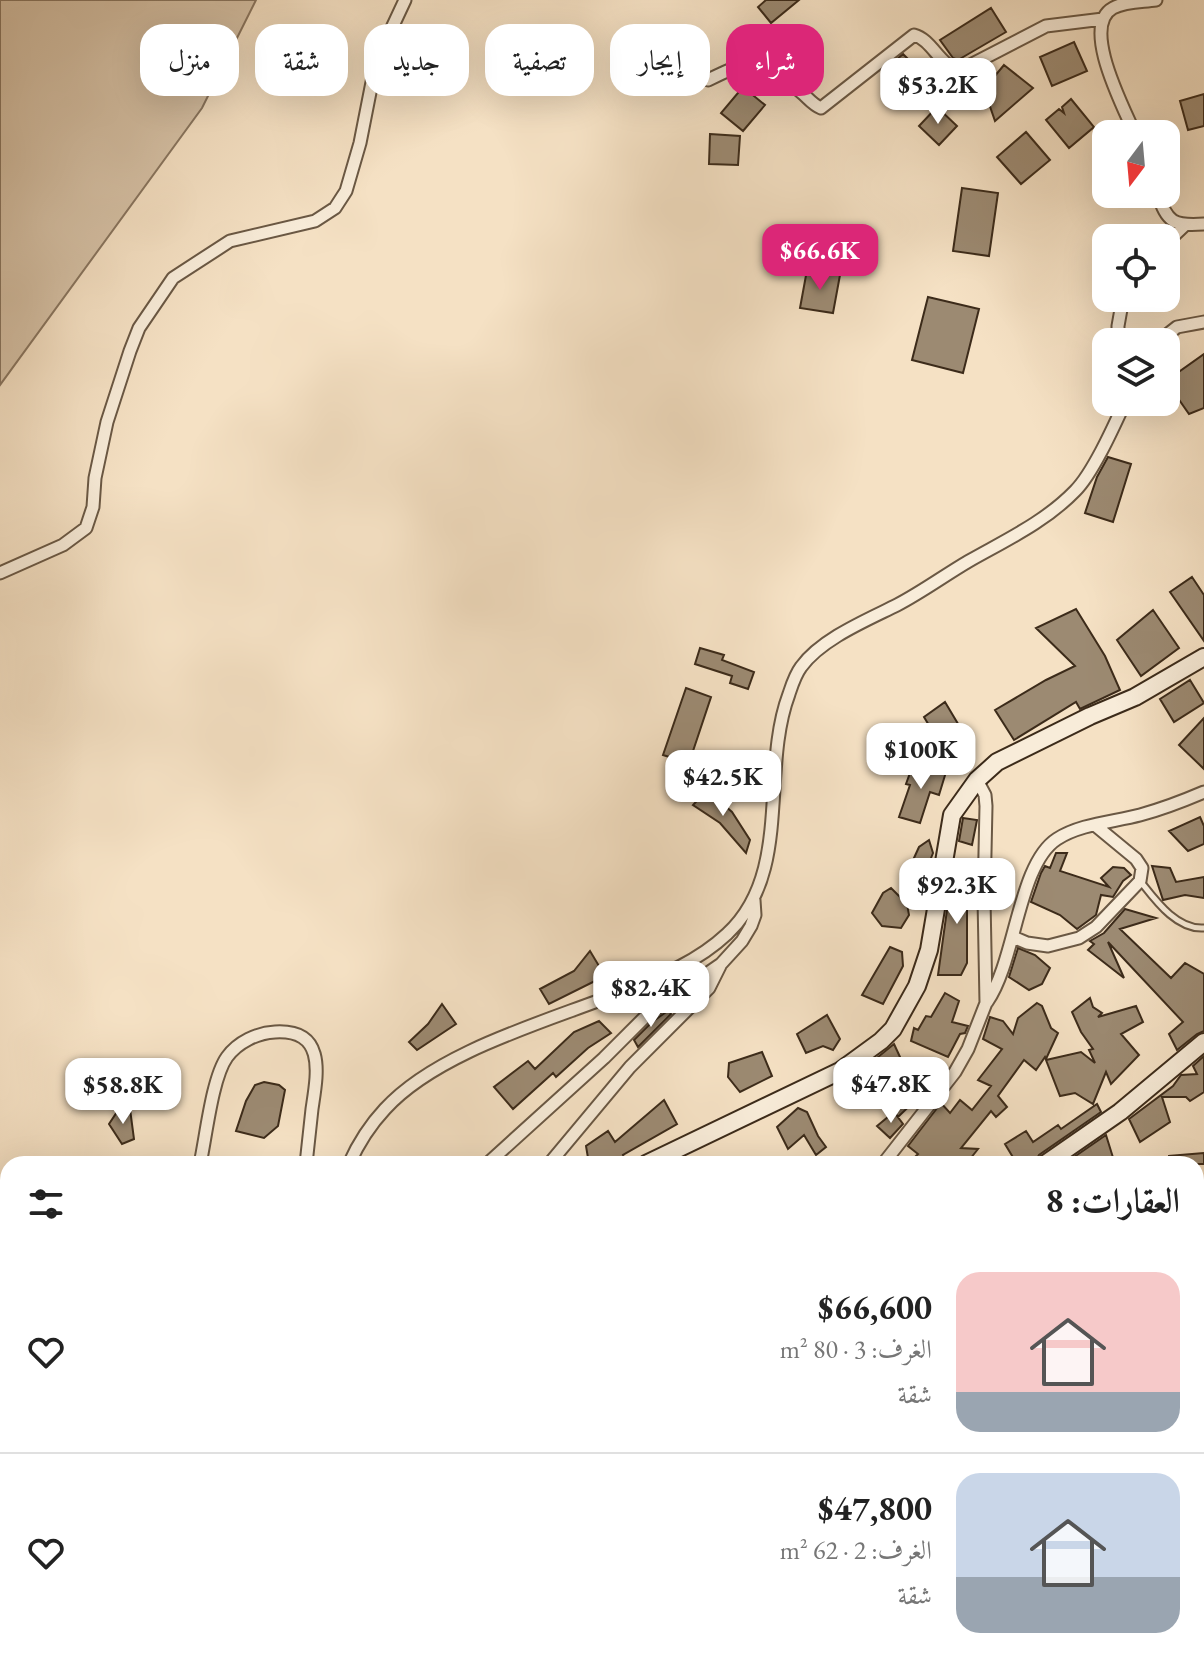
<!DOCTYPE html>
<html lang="ar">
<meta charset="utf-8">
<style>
body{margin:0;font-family:"EB Garamond",Amiri,serif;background:#f6f6f6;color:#222;direction:rtl;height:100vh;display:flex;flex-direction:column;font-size:30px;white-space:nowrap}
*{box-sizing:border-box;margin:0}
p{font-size:26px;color:#767676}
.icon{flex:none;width:44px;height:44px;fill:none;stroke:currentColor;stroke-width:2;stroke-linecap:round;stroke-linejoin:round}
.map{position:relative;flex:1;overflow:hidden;direction:ltr}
.panel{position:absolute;left:0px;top:1156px;width:1204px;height:512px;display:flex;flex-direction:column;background:#fff;border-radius:24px 24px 0 0;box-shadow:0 8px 32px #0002;direction:rtl}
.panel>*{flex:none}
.banner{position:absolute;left:24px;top:24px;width:800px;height:72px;direction:rtl;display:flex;gap:16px}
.needle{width:52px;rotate:196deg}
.controls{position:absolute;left:1092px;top:120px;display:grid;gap:16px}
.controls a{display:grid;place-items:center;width:88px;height:88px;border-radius:16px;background:#fff;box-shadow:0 8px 32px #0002;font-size:40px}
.price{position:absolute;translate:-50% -68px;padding:0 18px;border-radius:16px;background:#fff;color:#222;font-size:26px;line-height:52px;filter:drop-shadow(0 2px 4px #0008)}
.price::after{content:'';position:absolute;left:50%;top:48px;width:24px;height:18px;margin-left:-12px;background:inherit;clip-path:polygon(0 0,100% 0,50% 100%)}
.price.active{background:#db2777;color:#fff}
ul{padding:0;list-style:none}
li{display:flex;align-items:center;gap:24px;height:200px;padding:0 24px}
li+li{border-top:2px solid #e0e0e0}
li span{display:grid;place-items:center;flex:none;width:224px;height:160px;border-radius:24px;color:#555}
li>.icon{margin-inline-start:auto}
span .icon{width:96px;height:96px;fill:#fffc;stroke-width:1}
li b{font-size:34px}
h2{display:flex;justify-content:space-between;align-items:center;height:96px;padding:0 24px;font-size:34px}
.chip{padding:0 28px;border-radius:24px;background:#fff;box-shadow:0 8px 32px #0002;font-size:28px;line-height:72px}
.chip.active{background:#db2777;color:#fff}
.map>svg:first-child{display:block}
.green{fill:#d6c2a7;stroke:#897660;stroke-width:2}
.building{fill:#9c8a72;stroke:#3c2b1a;stroke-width:2}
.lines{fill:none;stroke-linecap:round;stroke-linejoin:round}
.lane-casing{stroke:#6a5844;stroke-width:9}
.street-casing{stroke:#6a5844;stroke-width:15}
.secondary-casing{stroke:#3c2b1a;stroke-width:20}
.lane{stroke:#f8ecd9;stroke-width:5}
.street{stroke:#f8ecd9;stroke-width:11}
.secondary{stroke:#f8ecd9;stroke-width:16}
</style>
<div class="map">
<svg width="1204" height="1668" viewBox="0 0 1204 1668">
<rect width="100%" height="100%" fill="#f5e1c4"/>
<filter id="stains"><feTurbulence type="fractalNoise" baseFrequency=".0025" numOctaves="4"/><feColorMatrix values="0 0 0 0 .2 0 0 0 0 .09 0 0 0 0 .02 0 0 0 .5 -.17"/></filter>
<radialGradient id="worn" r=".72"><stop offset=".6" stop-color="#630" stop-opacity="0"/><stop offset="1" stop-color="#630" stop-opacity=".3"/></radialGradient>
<path class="green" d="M0,0H256L202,108L0,385Z"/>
<path class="building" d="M766,0H799L771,23L758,7Z
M991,8L1006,32L958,60L953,58L940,40Z
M1074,42L1087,71L1052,86L1040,57Z
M903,54L929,80L910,98L884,71Z
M1004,65L1033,88L995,121L984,89Z
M743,87L765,105L743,131L721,113Z
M1204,94V126L1188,130L1180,101Z
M1071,99L1094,127L1069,148L1046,120L1059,109L1064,113L1062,107Z
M937,107L957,126L939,145L919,126Z
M1026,132L1050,160L1021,184L997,157Z
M710,134L740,136L738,165L709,164Z
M962,188L998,193L989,256L953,251Z
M807,270L840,275L833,313L800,308Z
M928,297L979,309L963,373L912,360Z
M1204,354V408L1189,414L1166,381Z
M1108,457L1131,464L1113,522L1085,513L1097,477Z
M1192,577L1204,595V641L1170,592Z
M1076,609L1105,656L1120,690L1080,709L1076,702L1014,740L995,710L1046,680L1075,666L1036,628Z
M1153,610L1179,648L1141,676L1117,640Z
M700,648L724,655L722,660L754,672L748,689L730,683L732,676L695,664Z
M1190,680L1204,703L1174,722L1160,699Z
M686,688L711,697L689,763L663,755Z
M945,702L967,739L945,752L924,717Z
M1204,718V769L1179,745Z
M914,762L946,772L939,795L930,792L920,823L899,817L910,785L906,784Z
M707,790L732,812L750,840L746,853L720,823L693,805Z
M1200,817L1204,826V844L1188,851L1169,831Z
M963,818L977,820L972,845L959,841Z
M929,840L933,853L926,871L909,869L919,847Z
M1056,853H1067L1060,871L1109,887L1101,878L1113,867L1124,868L1131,875L1123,881L1113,897L1101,895L1096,915L1077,929L1060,915L1031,902L1041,873L1045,866L1050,868Z
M969,865L971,900H967V963L961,975H938L947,910H951L954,867Z
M1152,866L1170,868L1176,882L1204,877V898L1185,895L1163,900Z
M891,888L907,904L909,915L901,928L882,926L872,913L883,893Z
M1125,909L1156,918L1120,929L1171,978L1185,963L1204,974V1031L1197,1034L1177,1050L1169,1034L1183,1022L1108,942L1124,978L1088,950L1094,944L1090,941L1104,933Z
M890,947L902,952L903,966L883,1004L862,995Z
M1018,948L1035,955L1050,968L1042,984L1029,990L1009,977Z
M590,951L605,976L549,1004L540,989L574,971Z
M945,993L959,1001L952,1022L968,1026L965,1033L960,1034L948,1057L911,1041L914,1028L918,1030L926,1016L931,1017Z
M1090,998L1093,1007L1102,1013L1098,1017L1136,1006L1143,1022L1121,1034L1139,1055L1111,1084L1106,1072L1093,1104L1075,1093L1060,1096L1046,1060L1081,1052L1095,1063L1089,1050L1093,1049L1081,1032L1072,1012Z
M1037,1003L1042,1006L1051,1028L1058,1033L1046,1059L1045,1057L1036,1070L1024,1060L998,1096L1007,1107L996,1117L991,1111L961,1148L978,1149L966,1164H908L918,1154L908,1146L941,1103L950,1113L960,1100L972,1110L991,1086L978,1080L1002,1049L983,1039L990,1017L1003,1021L1013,1034L1018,1018Z
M442,1004L456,1024L417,1050L409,1042L428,1024Z
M669,1010L671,1014L638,1047L634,1040L652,1022Z
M827,1015L840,1039L833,1050L823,1046L806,1053L797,1034Z
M599,1021L611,1033L588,1048L556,1077L553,1073L513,1109L494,1087L528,1061L535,1069L574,1032Z
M894,1044L906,1070L927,1084V1089L898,1117L873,1079L883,1073L878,1057Z
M762,1052L772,1076L740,1092L728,1077L729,1063Z
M1204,1056V1092L1190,1101L1186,1097H1162L1170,1122L1140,1142L1129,1119L1173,1086L1181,1075L1197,1074L1193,1066Z
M264,1082L279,1085L285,1090L278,1126L264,1138L236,1131L246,1101L255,1085Z
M664,1100L677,1124L623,1155L625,1159L619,1164H589L586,1146L608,1131L615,1142Z
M1097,1104L1101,1112L1039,1155L1034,1164H1017L1005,1144L1026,1131L1033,1142L1058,1125L1061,1129Z
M798,1108L807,1112L818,1136L826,1147L816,1155L804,1135L788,1149L777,1127Z
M130,1109L134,1139L122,1144L109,1124L117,1112Z
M894,1112L903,1124L890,1138L877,1126Z
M1106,1135L1115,1164H1064Z
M1204,1153V1164H1169V1156Z"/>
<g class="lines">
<g class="lane-casing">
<path id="lane" d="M1141,882C1156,901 1177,930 1204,928"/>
</g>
<g class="street-casing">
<path id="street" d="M708,80C757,56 759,57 802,93C808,98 813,105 821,108L914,35C933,40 940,68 961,70L1046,26L1103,19
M1135,134C1124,108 1080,26 1113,8C1126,1 1142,2 1156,0
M1158,194C1167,223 1174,226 1204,224
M1166,243L1185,225
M1118,342V326L1123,298
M1158,342L1177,327L1204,322
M0,573L63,545L86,528L93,507L95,478L107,422L130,351L139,328L173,278L230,241L315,221L335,208L346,191L360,143L376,62L405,0
M1013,937L1027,943L1048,946L1079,938L1096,927L1140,881L1142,868L1136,859L1096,826
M987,1002C1016,961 1018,864 1057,839C1080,824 1113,822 1140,815C1162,809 1183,801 1204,792
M200,1164C206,1137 212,1078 227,1057C238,1042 257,1033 275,1032C327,1029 317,1075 312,1109C310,1127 308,1146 306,1164
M349,1164C358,1144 370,1125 385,1109C437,1052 545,1022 616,994C656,978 695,964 727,934C793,873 760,771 789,694C792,685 795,675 801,667C821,639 867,620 897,605C922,592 945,575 969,561C1006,540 1045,522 1075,491C1093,473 1114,426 1125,402
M487,1164L604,1058L647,1015L721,964L742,941L751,926L755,915L754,900
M549,1164L630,1067L709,988L720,966
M883,1164L955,1072L968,1049L986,1003L984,899L986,806L985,795L977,780
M0,1272L8,1277
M0,1429L8,1426
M1196,1576L1204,1580
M772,1660L774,1668
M915,1660L918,1668
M344,1668L361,1660
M565,1668L569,1660"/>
</g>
<g class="secondary-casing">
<path id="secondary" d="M646,1164L840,1071L881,1041L893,1029L917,986L929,950L952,815L977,780L997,762L1090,716L1135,697L1204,657
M1045,1164L1120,1112L1204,1042
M1196,1266L1204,1260
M645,1660L646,1668
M1003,1660L1005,1668
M449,1668L455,1660"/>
</g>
<use href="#lane" class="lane"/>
<use href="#street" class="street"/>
<use href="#secondary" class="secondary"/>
</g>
<rect width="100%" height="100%" filter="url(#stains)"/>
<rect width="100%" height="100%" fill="url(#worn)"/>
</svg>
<div class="controls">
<a><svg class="needle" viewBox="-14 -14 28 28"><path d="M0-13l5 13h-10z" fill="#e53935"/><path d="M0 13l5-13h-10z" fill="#767676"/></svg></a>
<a><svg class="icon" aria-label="locate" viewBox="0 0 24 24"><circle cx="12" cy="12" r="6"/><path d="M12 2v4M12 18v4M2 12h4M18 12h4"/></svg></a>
<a><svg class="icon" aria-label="layers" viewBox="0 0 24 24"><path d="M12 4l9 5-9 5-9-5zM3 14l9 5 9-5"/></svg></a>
</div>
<b class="price" style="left:938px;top:126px">$53.2K</b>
<b class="price active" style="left:820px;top:292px">$66.6K</b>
<b class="price" style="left:921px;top:791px">$100K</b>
<b class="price" style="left:723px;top:818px">$42.5K</b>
<b class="price" style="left:957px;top:926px">$92.3K</b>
<b class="price" style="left:651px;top:1029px">$82.4K</b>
<b class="price" style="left:891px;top:1125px">$47.8K</b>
<b class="price" style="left:123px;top:1126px">$58.8K</b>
<div class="banner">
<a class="chip active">شراء</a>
<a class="chip">إيجار</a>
<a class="chip">تصفية</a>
<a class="chip">جديد</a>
<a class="chip">شقة</a>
<a class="chip">منزل</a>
</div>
<section class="panel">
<h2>العقارات: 8<svg class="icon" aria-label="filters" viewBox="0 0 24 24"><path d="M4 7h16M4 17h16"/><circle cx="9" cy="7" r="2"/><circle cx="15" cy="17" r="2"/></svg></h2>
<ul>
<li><span style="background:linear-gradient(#f6c9c9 75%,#9aa5b1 0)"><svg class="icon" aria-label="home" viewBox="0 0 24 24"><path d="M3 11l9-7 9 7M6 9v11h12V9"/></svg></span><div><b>$66,600</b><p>الغرف: 3 · 80 m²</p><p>شقة</p></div><svg class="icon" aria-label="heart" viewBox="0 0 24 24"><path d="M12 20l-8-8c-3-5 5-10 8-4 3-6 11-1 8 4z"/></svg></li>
<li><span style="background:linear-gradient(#c9d6e8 65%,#9aa5b1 0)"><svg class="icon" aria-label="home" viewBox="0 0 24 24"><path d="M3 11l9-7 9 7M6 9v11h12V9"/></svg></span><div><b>$47,800</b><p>الغرف: 2 · 62 m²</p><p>شقة</p></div><svg class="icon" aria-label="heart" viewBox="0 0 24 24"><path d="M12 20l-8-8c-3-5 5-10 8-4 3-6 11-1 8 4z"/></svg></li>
</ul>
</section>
</div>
